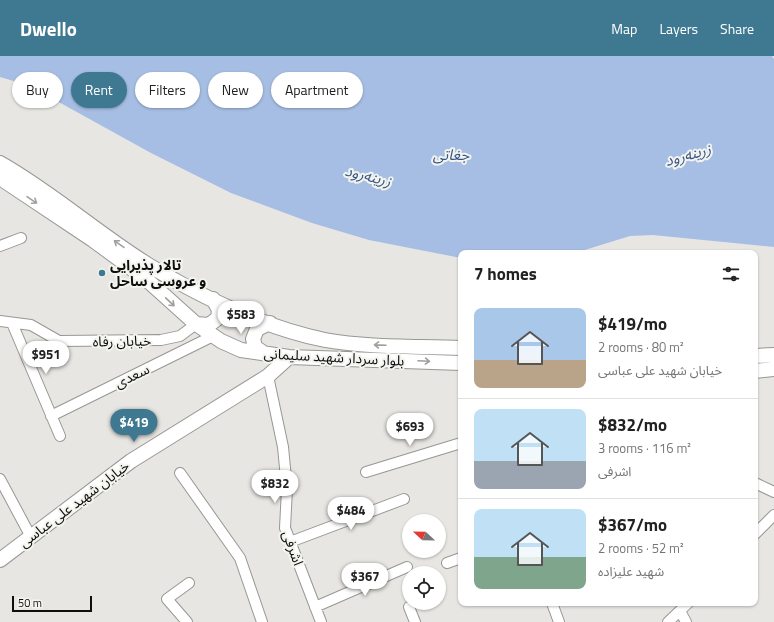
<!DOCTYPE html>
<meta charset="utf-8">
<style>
body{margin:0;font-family:"Titillium Web","Noto Sans Arabic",sans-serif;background:#f2f2f2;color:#222;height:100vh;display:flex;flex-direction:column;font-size:15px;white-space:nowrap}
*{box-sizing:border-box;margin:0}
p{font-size:13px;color:#767676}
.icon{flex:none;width:22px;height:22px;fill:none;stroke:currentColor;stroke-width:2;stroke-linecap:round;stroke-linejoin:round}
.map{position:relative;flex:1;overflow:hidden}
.side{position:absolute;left:458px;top:194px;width:300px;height:356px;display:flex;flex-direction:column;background:#fff;border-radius:8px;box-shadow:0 1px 3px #0004}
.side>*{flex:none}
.hud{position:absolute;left:12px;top:16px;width:380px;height:36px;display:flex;gap:8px}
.needle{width:26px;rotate:292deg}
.fabs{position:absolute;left:402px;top:458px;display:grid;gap:8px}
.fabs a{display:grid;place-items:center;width:44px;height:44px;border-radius:50%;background:#fff;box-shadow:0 1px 3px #0004;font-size:20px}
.scale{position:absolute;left:12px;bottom:10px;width:80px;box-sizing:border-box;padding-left:4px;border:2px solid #0e0e0d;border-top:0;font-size:11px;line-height:14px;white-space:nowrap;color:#0e0e0d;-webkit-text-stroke:3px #f4f4ef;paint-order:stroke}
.price{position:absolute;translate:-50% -34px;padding:0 9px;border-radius:14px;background:#fff;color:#222;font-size:13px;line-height:26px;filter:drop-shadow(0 1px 2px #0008)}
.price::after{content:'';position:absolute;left:50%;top:24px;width:12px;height:9px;margin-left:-6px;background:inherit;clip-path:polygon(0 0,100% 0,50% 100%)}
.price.current{background:#3e7891;color:#fff}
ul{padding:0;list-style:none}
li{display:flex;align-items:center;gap:12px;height:100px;padding:0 16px}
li+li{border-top:1px solid #e0e0e0}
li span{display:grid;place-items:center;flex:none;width:112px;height:80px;border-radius:8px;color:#555}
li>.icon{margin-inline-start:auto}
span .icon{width:48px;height:48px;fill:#fffc;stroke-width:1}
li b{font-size:17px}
h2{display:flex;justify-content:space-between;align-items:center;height:48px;padding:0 16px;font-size:17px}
.pill{padding:0 14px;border-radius:18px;background:#fff;box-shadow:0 1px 3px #0004;font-size:14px;line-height:36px}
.pill.current{background:#3e7891;color:#fff}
header{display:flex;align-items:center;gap:24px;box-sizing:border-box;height:56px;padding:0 20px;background:#3e7891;color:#fff}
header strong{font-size:19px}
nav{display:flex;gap:22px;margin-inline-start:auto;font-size:14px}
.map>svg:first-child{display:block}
.water{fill:#a6bee3}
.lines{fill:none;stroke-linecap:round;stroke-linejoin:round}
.minor-casing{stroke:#989793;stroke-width:12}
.secondary-casing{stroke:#989793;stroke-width:16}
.minor{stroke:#fff;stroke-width:10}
.secondary{stroke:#fff;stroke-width:14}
.oneway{stroke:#9f9f9e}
.poi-dot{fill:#3e7891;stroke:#f4f4ef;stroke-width:1.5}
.labels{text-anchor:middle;stroke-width:4;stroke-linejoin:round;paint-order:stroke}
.poi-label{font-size:14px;font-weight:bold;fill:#0e0e0d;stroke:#f4f4ef;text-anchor:start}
.street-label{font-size:14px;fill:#0e0e0d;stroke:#f4f4ef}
.water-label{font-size:15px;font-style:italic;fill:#375688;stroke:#f4f4ef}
</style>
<header>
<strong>Dwello</strong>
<nav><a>Map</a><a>Layers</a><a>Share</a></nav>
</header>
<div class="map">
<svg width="774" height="566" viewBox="0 0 774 566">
<rect width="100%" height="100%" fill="#e7e6e2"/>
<path class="water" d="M0,0H772L774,3V191L653,179L630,180L575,197H461V202L369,184L312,167L231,137L151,97L37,34L17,26L0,21Z"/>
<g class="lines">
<g class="minor-casing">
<path id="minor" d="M0,190L21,182
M0,265L31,269L59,285L161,284L180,280L196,268
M12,267L60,380
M268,320L283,391L287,433L285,472L321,566
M51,360L213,280
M366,416L461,387
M180,417L240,502L262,566
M0,423L31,481
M755,427L774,436
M755,478L774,459
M290,486L404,443
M447,507L461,502
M552,547L559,566
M315,551L407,511
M409,551L415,566
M680,555L686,566
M187,566L167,543L189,527
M668,566L688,547"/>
</g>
<g class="secondary-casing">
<path id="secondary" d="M0,107C53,137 98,178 150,210C202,241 265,272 325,284C370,292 416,290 461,292
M0,122L93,184L146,223L196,268L221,285L241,294L289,301L461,307
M196,268L209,269L218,262L219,254L213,243
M265,298L255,291L253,283L257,273L270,267
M755,300L774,299
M755,315L774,313
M0,504L131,405L268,320L289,301"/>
</g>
<use href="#minor" class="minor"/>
<use href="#secondary" class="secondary"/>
</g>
<defs><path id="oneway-shaft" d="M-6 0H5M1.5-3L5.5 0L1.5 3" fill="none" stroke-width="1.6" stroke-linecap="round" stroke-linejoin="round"/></defs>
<g class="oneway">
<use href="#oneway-shaft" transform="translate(32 144) rotate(34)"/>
<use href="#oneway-shaft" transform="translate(119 188) rotate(-145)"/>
<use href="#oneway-shaft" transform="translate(170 246) rotate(43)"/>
<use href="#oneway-shaft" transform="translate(380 289) rotate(-178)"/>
<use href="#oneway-shaft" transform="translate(424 305) rotate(3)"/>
</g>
<circle class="poi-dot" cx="102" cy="217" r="4"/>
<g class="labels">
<g class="poi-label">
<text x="110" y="214">تالار پذیرایی<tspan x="110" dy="16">و عروسی ساحل</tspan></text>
</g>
<g class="street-label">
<text transform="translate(122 285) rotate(-1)" y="5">خیابان رفاه</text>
<text transform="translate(334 301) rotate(3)" y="5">بلوار سردار شهید سلیمانی</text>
<text transform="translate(132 320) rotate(-26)" y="5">سعدی</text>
<text transform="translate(74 448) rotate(-37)" y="5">خیابان شهید علی عباسی</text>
<text transform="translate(293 492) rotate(70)" y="5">اشرفی</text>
</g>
<g class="water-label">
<text x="451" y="104">جغاتی</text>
<text transform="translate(688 99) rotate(-16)" y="5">زرینه‌رود</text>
<text transform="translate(368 120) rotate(14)" y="5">زرینه‌رود</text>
</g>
</g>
</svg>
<div class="fabs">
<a><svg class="needle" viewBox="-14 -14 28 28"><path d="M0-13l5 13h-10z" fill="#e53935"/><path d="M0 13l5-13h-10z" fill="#767676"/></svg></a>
<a><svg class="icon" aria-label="locate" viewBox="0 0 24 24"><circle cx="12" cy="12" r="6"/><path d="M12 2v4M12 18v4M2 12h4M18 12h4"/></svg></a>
</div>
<div class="scale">50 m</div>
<b class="price" style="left:241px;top:279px">$583</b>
<b class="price" style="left:46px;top:319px">$951</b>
<b class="price current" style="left:134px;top:387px">$419</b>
<b class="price" style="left:410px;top:391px">$693</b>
<b class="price" style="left:275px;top:448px">$832</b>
<b class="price" style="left:351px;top:475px">$484</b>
<b class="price" style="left:365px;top:541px">$367</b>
<div class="hud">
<a class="pill">Buy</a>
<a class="pill current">Rent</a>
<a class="pill">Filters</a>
<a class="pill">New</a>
<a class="pill">Apartment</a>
</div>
<section class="side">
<h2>7 homes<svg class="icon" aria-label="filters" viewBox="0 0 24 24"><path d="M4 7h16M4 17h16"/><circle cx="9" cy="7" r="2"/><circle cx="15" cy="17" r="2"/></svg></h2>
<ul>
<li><span style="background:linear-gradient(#a9c7e8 65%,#b9a48a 0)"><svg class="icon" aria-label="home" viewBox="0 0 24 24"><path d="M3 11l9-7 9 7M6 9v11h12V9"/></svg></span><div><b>$419/mo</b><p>2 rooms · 80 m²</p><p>خیابان شهید علی عباسی</p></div></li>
<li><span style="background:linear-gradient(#bfe0f5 65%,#9aa5b1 0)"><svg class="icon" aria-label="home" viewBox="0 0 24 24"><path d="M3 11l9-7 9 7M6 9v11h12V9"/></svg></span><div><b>$832/mo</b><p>3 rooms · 116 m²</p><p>اشرفی</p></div></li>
<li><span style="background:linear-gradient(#bfe0f5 60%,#7fa58c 0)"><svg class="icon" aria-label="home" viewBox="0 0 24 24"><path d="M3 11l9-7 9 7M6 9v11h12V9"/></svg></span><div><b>$367/mo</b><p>2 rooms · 52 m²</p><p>شهید علیزاده</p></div></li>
</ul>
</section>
</div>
